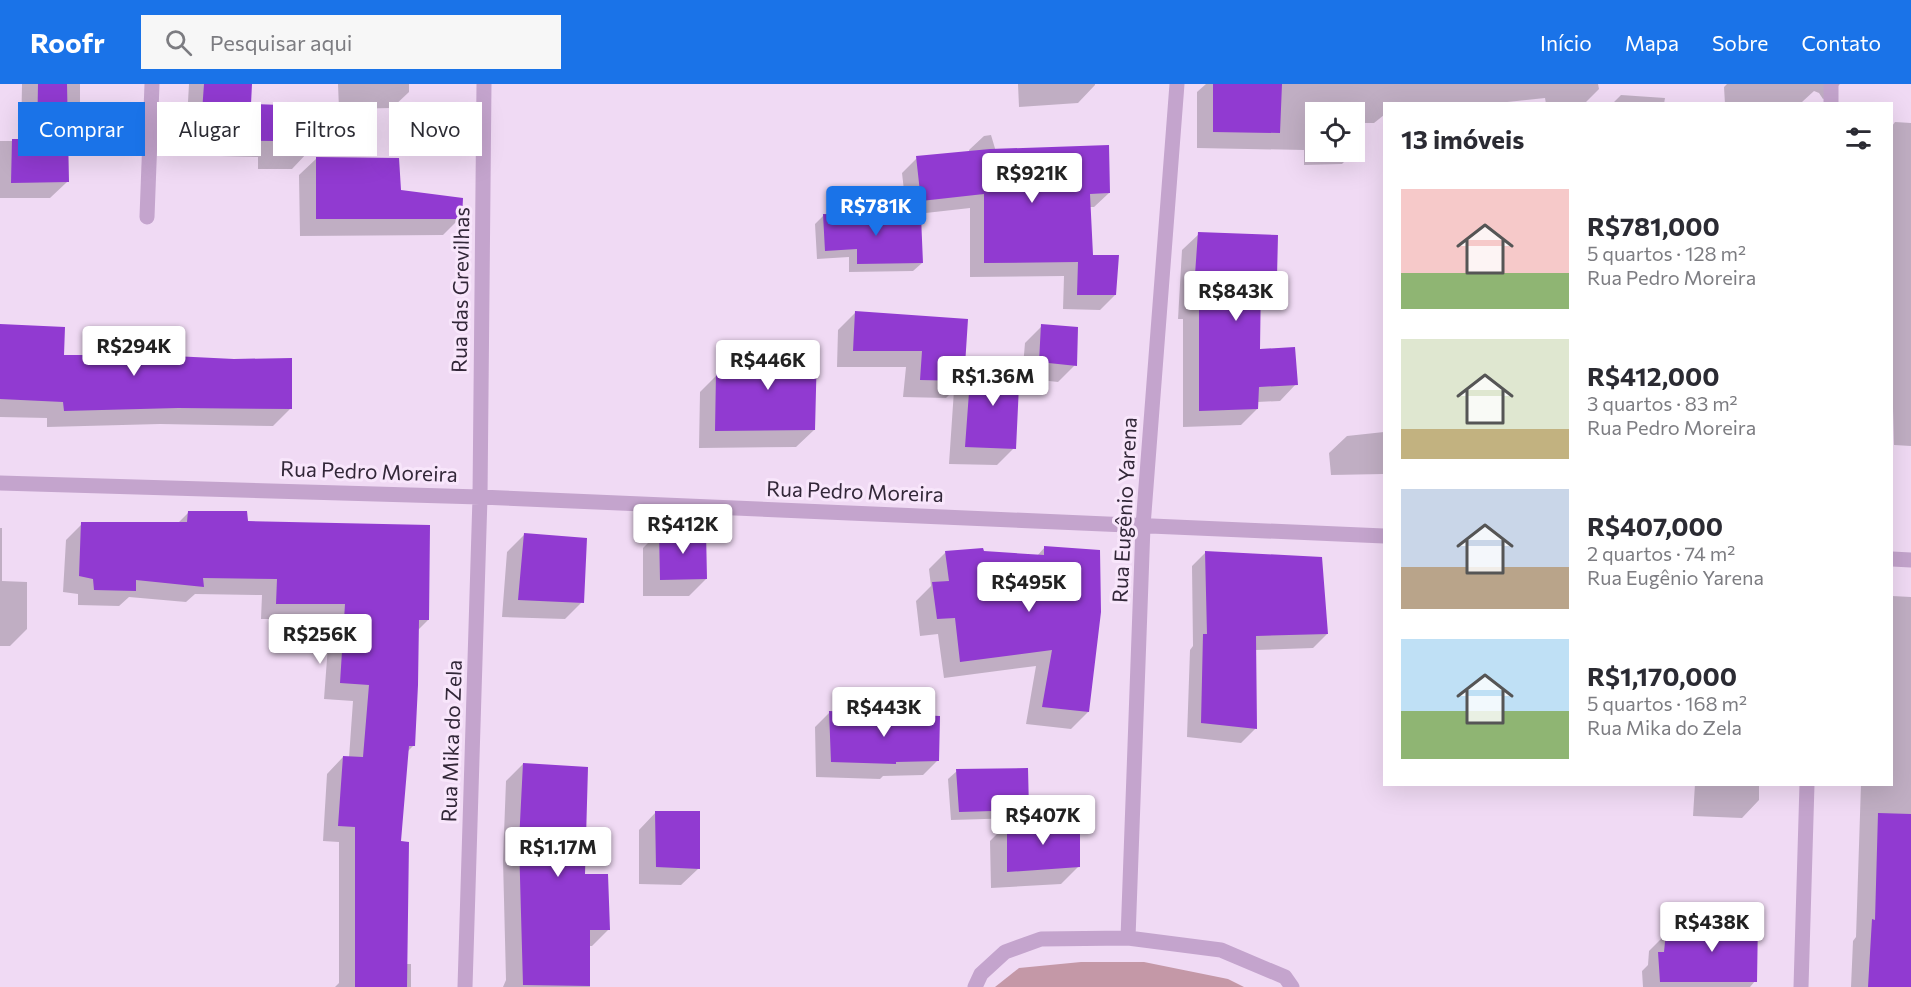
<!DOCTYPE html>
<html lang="pt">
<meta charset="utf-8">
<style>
body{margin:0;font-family:Commissioner,sans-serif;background:#f7f7f7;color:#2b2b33;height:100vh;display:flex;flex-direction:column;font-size:22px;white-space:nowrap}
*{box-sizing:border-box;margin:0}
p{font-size:20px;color:#7c7c81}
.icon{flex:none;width:33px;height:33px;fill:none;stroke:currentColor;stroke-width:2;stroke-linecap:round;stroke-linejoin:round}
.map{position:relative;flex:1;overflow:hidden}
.sheet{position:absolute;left:1383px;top:18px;width:510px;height:684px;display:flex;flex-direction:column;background:#fff;border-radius:0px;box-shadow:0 6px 24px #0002}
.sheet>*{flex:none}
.guide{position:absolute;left:18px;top:18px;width:570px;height:54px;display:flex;gap:12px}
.buttons{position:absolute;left:1305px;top:18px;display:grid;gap:12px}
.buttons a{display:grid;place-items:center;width:60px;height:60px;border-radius:0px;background:#fff;box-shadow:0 6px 24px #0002;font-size:30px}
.price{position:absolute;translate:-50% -51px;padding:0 14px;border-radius:6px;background:#fff;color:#222;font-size:20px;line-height:39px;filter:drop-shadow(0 2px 3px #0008)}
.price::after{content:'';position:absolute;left:50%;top:36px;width:18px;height:14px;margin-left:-9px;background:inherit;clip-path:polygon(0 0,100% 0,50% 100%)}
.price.current{background:#1a73e8;color:#fff}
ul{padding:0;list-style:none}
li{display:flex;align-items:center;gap:18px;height:150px;padding:0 18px}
li span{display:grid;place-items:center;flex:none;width:168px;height:120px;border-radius:0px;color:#555}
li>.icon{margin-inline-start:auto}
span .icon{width:72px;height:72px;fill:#fffc;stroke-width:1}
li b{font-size:26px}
h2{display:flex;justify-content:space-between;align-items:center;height:72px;padding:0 18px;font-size:26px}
.tag{padding:0 21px;border-radius:0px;background:#fff;box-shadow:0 6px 24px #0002;font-size:21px;line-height:54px}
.tag.current{background:#1a73e8;color:#fff}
header{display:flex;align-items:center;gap:36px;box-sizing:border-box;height:84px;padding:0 30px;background:#1a73e8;color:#fff}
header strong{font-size:28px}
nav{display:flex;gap:33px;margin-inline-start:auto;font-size:21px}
.search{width:420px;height:54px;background:#f7f7f7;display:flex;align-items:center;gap:15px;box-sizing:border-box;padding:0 21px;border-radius:0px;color:#7c7c81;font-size:22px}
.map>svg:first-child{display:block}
.green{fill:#c498a7}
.shadow{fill:#0003;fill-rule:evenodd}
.building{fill:#913ad1}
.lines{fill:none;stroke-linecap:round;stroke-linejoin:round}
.street{stroke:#c4a4cd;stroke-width:15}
.labels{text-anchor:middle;stroke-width:6;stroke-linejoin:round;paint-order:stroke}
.street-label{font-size:21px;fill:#322738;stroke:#f8e6fb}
</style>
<header>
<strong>Roofr</strong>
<div class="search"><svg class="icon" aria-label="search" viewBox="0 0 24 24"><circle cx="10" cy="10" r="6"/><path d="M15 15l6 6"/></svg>Pesquisar aqui</div>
<nav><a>Início</a><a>Mapa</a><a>Sobre</a><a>Contato</a></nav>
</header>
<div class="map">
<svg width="1911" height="903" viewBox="0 0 1911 903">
<rect width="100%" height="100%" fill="#f0daf4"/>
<path class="green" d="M1081,878H1144L1228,895L1244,903H995L1019,884Z"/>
<path class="shadow" d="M22,0H80V25L66,39L67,98L50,114H0V57H21Z
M189,0H250L249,22L308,68L292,85H258V73L185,71Z
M338,0H409V8L392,24L339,25Z
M1018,0H1095V1L1078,19L1019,23Z
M1206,0H1598L1599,5L1584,20H1546L1545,14L1489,20H1384V31L1374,39H1358L1359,63L1342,80L1304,81V66L1197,64V8ZM1316,28H1354V68H1316Z
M1727,0H1840L1826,14L1823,15L1819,9L1814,7L1802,18L1797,20H1725L1724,3Z
M1621,11L1665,14L1664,20H1612Z
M1895,38L1911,39V362L1894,361L1892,288V42Z
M991,51L1011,118L1044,110L1109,109L1094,123H1089L1092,172L1115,211L1100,226L1063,225L1064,192L970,193V124L908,131L922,179L913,187L849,188V173L817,175L815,140L824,131L907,133L902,89L917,74L969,69V66L984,52Z
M317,74L399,108L460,134L443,151L300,152L299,91Z
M1199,150L1276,192L1259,209L1258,267L1296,300L1280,317L1257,318V325L1241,341L1183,343V235H1178L1182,166Z
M855,229L967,237L963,291L972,283L1014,364L997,381L949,380L954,306L946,314L903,313L906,283H837L838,246Z
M0,241L63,273L290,325L273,342L160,340L47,343V334L0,333Z
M1042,242L1075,281L1058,298L1022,294L1025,259Z
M737,266L814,346L796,363L699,364L700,308L717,291H719L720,283Z
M1384,348V390L1331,391L1329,369L1347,352Z
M188,429L247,438L428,536L418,546L413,662L407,668L400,759L406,880H411V903H335L339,899V758L323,757L327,690L343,673L349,674L353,617L324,615L330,535H261L262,511L195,510L186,518L129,513L119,522L78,521V510L63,508L66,456L82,440H177Z
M0,444H2V497L27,498V545L10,562H0Z
M660,447L706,495L689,512H643V464Z
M524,451L582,518L565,535L502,533L507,468Z
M1045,463L1088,628L1071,645L1026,640L1036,582L944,594L938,550L920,552L916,517L931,502L929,485L946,468L1037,472Z
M1206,468L1327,550L1313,564L1255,566L1256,644L1241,659L1187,653L1190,566L1193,562L1192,482Z
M1892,512L1911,513V903H1851L1853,857L1856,853L1861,700H1892Z
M830,628L938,676L923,691L883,692L880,695L816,693L815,643Z
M523,680L583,791L609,845L592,862H589L590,903H503L506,896L503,776L506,697Z
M957,687L1027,725L1018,734L951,736L948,695Z
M1695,700H1759V716L1742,734L1693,732Z
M656,728L699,784L681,801L639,800V746Z
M1007,740L1078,783L1061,800L991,804L990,757Z
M1695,838L1755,897L1750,903H1643L1642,887L1648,881L1649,867L1666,850H1683Z"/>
<path class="building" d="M38,0H67L69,98L11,99L12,55H37Z
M204,0H252L251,20L308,22L310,69H274V57L200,56Z
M1213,0H1282L1280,49L1213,48Z
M1109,61L1110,109L1090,110L1093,171H1119L1116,211H1077L1078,178L984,179V110L921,117L916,72L990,65Z
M316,73L399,74L401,106L463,114L462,135H316Z
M823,130L921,132L923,179L857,180V165L825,167Z
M1198,148L1278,151L1277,193H1261L1260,265L1295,263L1298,301L1259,303L1258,325L1199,327V219H1193Z
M855,227L968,235L964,297L920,296L922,267H853Z
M0,240L65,243L64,271H153L234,275L292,274V325L178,324L64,327L63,318L0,315Z
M1041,240L1078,243L1077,282L1039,278Z
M736,264L817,266L815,346L715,347L716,289H735Z
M1020,280L1016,365L965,363L971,281Z
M188,427H247L248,437L430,441L429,536H419L418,601L415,662H409L401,757L409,758L407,903H355V743L338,742L343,672L363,673L369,601L340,599L345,520H276L277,495L203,494L204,503L136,496V507L94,506L93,495L79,492L81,438H187Z
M659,446L706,447L707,495L660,496Z
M524,449L587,454L584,519L518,516Z
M1044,462L1100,466L1101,528L1089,628L1042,623L1052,566L960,578L955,534L937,535L932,498L949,497L945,467L983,464L984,467L1044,471Z
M1205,467L1322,473L1328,550L1256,552L1257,645L1201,639L1203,550H1207Z
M829,627L940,632L939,677L896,678V680L831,678Z
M523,679L588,683L585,790H608L610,846H590V902L523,901L519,758Z
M1028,684L1029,726L959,728L956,685Z
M655,727H700V785L656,783Z
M1878,729L1911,730V903H1868L1872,835L1875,836Z
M1080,738V783L1007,788V739Z
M1758,834L1757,898H1660L1658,868H1664L1666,848L1694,849V837Z"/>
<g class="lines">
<path class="street" d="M1831,20V0
M147,133L152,0
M0,399L480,413L1384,452
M1892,475L1911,476
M1128,854L1143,442L1177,0
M465,903L480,413L484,0
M975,903L981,890L1005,868L1041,855L1128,854L1221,866L1285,893L1292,903
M1801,903L1807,700"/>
</g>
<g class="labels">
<g class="street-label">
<text transform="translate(461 206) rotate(-89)" y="7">Rua das Grevilhas</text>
<text transform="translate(369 388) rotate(2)" y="7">Rua Pedro Moreira</text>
<text transform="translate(855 408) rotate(2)" y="7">Rua Pedro Moreira</text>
<text transform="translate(1125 426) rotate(-87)" y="7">Rua Eugênio Yarena</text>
<text transform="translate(452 657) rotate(-88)" y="7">Rua Mika do Zela</text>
</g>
</g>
</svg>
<div class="buttons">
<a><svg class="icon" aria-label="locate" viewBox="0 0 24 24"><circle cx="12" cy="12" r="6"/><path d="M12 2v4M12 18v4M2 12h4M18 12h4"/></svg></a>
</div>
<b class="price" style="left:1032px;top:120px">R$921K</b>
<b class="price current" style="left:876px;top:153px">R$781K</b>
<b class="price" style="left:1236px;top:238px">R$843K</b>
<b class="price" style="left:134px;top:293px">R$294K</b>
<b class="price" style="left:768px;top:307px">R$446K</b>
<b class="price" style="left:993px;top:323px">R$1.36M</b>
<b class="price" style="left:683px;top:471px">R$412K</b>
<b class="price" style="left:1029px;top:529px">R$495K</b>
<b class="price" style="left:320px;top:581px">R$256K</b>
<b class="price" style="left:884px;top:654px">R$443K</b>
<b class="price" style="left:1043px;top:762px">R$407K</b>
<b class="price" style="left:558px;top:794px">R$1.17M</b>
<b class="price" style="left:1712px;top:869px">R$438K</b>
<div class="guide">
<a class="tag current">Comprar</a>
<a class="tag">Alugar</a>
<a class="tag">Filtros</a>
<a class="tag">Novo</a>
</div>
<section class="sheet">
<h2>13 imóveis<svg class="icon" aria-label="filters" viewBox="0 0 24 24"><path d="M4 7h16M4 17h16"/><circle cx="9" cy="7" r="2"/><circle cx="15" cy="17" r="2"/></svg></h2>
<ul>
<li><span style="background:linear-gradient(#f6c9c9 70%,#8fb573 0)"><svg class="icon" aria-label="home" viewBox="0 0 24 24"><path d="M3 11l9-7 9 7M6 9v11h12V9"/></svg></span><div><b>R$781,000</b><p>5 quartos · 128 m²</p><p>Rua Pedro Moreira</p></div></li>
<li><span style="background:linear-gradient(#dfe7d0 75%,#c2b280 0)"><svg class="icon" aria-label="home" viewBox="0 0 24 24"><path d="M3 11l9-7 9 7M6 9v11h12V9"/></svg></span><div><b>R$412,000</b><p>3 quartos · 83 m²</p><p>Rua Pedro Moreira</p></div></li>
<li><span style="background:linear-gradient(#c9d6e8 65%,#b9a48a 0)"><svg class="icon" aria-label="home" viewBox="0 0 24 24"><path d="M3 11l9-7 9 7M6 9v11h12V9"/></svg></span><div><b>R$407,000</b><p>2 quartos · 74 m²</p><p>Rua Eugênio Yarena</p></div></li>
<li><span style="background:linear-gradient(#bfe0f5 60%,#8fb573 0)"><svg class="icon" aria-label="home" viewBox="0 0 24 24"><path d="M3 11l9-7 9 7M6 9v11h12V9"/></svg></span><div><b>R$1,170,000</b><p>5 quartos · 168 m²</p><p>Rua Mika do Zela</p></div></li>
</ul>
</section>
</div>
